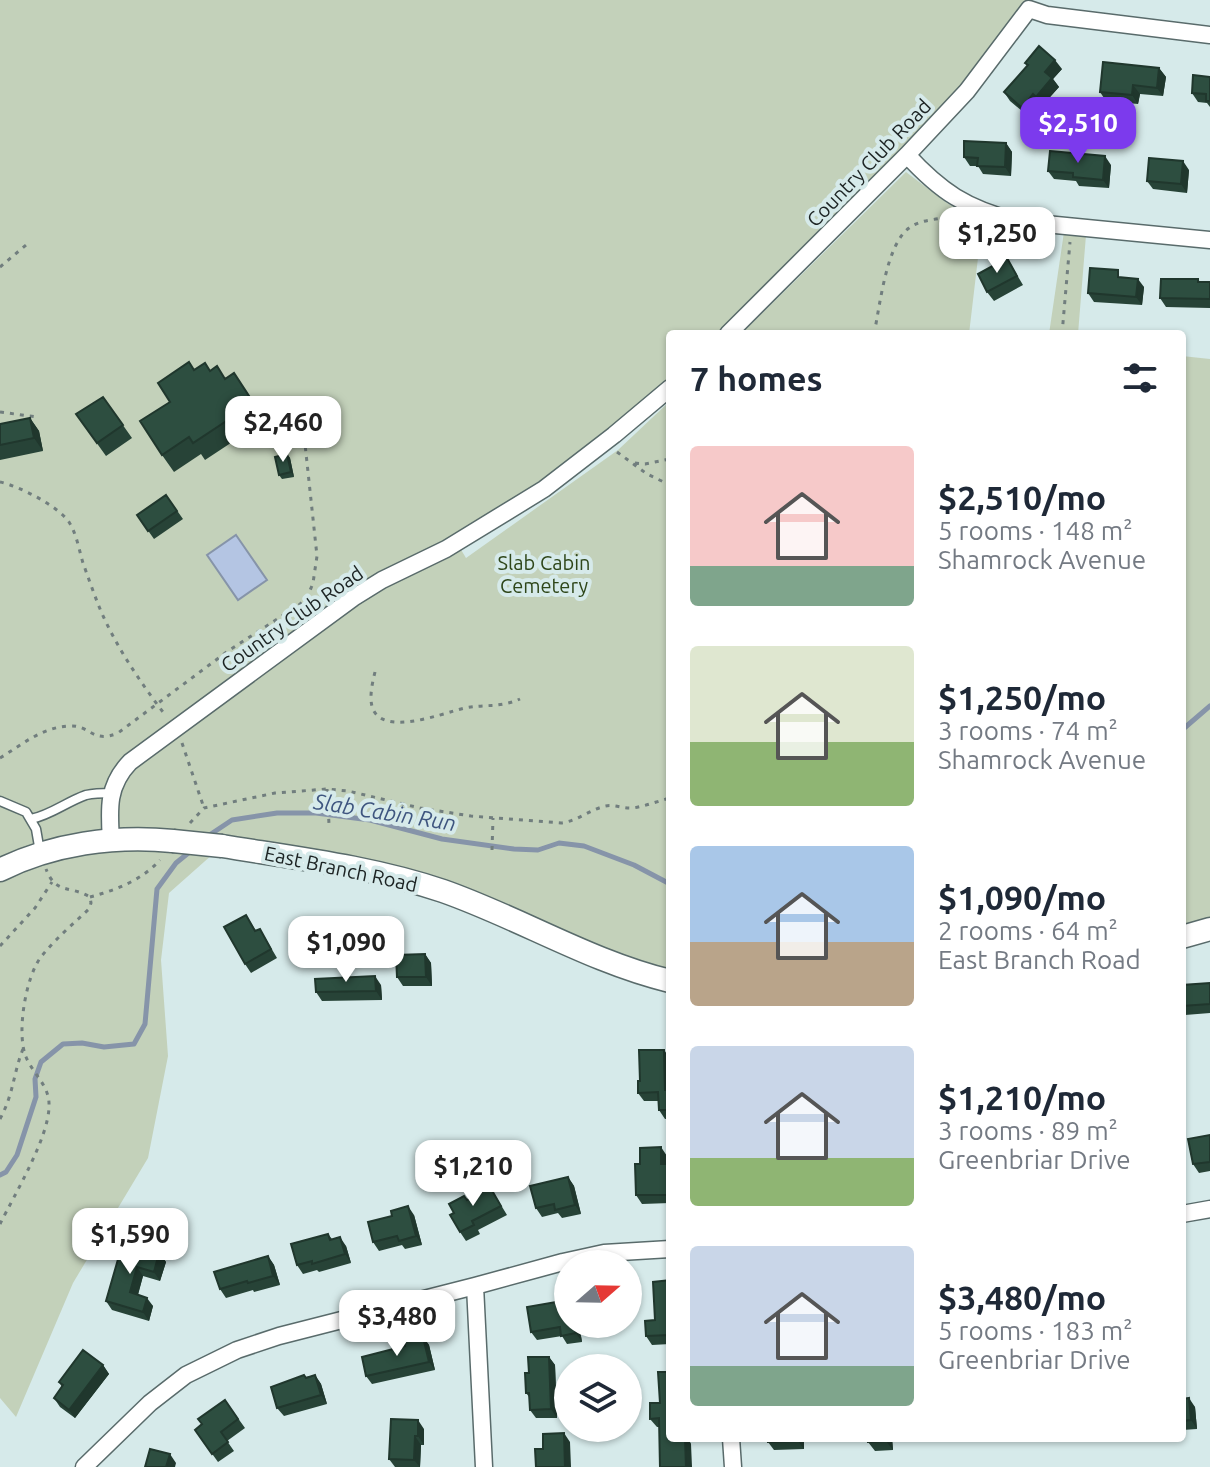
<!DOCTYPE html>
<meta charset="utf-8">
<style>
body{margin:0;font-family:Ubuntu,sans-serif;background:#f2f2f3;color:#1f2937;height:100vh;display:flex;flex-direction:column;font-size:30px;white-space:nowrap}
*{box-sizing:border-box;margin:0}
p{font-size:26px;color:#747a83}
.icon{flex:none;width:44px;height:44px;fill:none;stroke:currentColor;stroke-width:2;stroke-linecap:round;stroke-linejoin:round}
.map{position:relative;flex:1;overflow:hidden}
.sheet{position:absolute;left:666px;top:330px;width:520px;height:1112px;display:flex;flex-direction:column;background:#fff;border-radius:8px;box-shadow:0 2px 6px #0004}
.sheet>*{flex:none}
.needle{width:52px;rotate:70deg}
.fabs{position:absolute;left:554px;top:1250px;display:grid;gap:16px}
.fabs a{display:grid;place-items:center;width:88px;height:88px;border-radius:50%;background:#fff;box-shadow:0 2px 6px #0004;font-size:40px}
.price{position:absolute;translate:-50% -68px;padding:0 18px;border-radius:16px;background:#fff;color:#222;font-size:26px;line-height:52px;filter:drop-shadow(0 2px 4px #0008)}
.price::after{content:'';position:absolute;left:50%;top:48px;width:24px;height:18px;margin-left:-12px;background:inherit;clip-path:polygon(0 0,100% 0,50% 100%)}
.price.active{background:#7c3aed;color:#fff}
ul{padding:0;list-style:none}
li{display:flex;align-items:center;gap:24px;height:200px;padding:0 24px}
li span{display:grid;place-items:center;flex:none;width:224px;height:160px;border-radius:8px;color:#555}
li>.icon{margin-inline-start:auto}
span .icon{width:96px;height:96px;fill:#fffc;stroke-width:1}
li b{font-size:34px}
h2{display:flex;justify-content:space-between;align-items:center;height:96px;padding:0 24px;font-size:34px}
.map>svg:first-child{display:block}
.green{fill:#c3d1ba}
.water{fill:#b4c5e3;stroke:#8694a9;stroke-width:2}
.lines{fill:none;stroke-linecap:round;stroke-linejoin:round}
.stream{stroke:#8694a9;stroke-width:5}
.service-casing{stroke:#596b6b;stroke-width:11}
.minor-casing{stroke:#596b6b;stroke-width:19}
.secondary-casing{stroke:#596b6b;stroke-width:25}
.path{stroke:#717e7e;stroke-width:3;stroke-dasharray:4 6;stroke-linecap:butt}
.service{stroke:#fff;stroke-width:8}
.minor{stroke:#fff;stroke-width:16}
.secondary{stroke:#fff;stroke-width:22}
.secondary-bridge-casing{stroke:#596b6b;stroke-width:25;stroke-linecap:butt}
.secondary-bridge{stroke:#fff;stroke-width:22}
.wall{fill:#274337}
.shaded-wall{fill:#20372d}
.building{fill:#2d4e40;stroke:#20372d;stroke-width:2}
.labels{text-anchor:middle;stroke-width:8;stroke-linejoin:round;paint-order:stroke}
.street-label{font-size:20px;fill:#1c2323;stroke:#d6eaea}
.park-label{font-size:20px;fill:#2e4619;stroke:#d6eaea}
.water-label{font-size:22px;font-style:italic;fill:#3e557f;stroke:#d6eaea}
</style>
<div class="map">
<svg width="1210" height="1467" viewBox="0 0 1210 1467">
<rect width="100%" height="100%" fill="#d6eaea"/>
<path class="green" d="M0,0H1033L907,155L719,334H670V381L614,435L457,543L466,558L618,450L670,401V981L443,891L222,846L169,893L161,960L168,1056L148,1158L73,1283L16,1417L0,1398Z
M906,172L947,203L982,224L969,334H741Z
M1064,232L1086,235L1078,334H1049Z
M1182,356L1210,359V929L1182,937Z"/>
<path class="water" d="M236,535L267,580L238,600L207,555Z"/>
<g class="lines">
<path class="stream" d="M1182,730L1210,706
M205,838L232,820L277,813H316L370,820L442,839L514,849L538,850L559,843L584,846L634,865L670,884
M0,1175L6,1172L17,1155L36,1097L35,1079L41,1062L63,1044L82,1043L104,1047L134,1044L145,1024L157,889L176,863L192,850"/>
<g class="service-casing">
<path id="service" d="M0,801L26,812L36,829L40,852
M31,819C51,815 66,802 86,795C95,793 103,793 112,793"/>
</g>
<g class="minor-casing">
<path id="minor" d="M907,155C941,192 966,208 1015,221L1210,240
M728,334L907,155L967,91L1029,9L1047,15L1210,35
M111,840C109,809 107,786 130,762L353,598L382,580L446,549L544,489L614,435L670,388
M1182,1214L1210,1209
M475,1286L484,1467
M731,1438L733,1467
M84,1467L150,1403L186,1375L237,1350L279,1336L475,1286L563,1262L604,1253L670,1249"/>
</g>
<g class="secondary-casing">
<path id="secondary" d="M222,846C296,858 372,867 443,891C520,918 591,962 670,981
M0,870C52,844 115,835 173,841
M1182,937L1210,929"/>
</g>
<path class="path" d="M0,267L26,245
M874,334C880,306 886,245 909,228C922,218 942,220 957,215
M1062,334L1070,242
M0,412L37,417
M617,452L647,474L670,485
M635,463L645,464L670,459
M0,482C19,486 58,506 69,522C77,535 79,550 83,563C88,577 93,591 98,604C114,644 140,682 166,716
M375,672C373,680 371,689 371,697C370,743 442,713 465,708C485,704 500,708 520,699
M182,743L204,808
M0,758C23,744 42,727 70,726C91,725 92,744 118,733L228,651L299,605L307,598L313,583L317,556L305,444C298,431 289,429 276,424L278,406
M327,789L329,824
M190,823L204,808L275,793L327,789L348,791L420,808L471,816L561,823C577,821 588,811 602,807C613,803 622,809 633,808C646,806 658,801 670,798
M492,850L493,818
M90,897C116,890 142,880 160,860
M0,946L35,908L52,882
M0,1119C14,1093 13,1074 23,1049
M0,1224C15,1194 49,1137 49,1106C50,1086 33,1074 26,1057C16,1033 26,976 41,957C55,939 73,924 89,909L91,903L90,897C70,885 56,895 46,869"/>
<use href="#service" class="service"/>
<use href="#minor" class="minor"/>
<use href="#secondary" class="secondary"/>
<g class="secondary-bridge-casing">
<path id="secondary-bridge" d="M173,841L222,846"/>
</g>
<use href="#secondary-bridge" class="secondary-bridge"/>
</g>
<path class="wall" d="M1025,63L1062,69L1053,79L1059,87L1042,106L1039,103L1028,116L1010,101L1004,92L1027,66Z
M1159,68L1166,77L1163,96L1140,94L1138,104L1106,101L1100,92Z
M1210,77V107L1207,103L1198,102L1192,93Z
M1006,143L1012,152L1011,176L983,174L978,166H970L964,157Z
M1111,165L1109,188L1079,186L1076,181L1054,179L1048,171Z
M1189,170L1187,193L1153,189L1147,181Z
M1007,258L1023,285L994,301L987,292Z
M1123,277L1144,287L1142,305L1094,302L1088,293Z
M1198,279L1200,282H1210V308L1166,307L1160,298Z
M194,370H210L226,378L234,373L261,413L250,419L255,427L205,460L201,454L174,472L162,455L170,402Z
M103,397L132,438L106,456L76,414Z
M30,418L39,431L43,451L0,460V424Z
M287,454L290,458L294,477L282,479L279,475Z
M166,495L183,519L154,539L137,515Z
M246,915L256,931L260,929L277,958L251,973L245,964Z
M425,954L431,963L432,986H403L397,977Z
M1210,983V1013L1185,1015L1182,1011V985Z
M381,985L382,1000L322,1001L316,992Z
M670,1058V1119H665L659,1110L658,1101H644L638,1093L640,1081Z
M1210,1135V1171L1199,1173L1193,1164Z
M667,1156V1165L670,1169V1203L642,1204L636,1195L640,1164Z
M568,1177L574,1186L581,1214L562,1218L558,1213L542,1217L536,1208Z
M490,1187L507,1215L478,1230L480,1234L466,1241L460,1232L467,1200Z
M414,1215L422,1245L405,1249L402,1245L379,1251L373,1242Z
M328,1234L332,1239L346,1246L351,1263L319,1272L317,1270L303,1274L297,1265Z
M123,1242L159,1253L166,1262L160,1281L143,1276L138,1295L153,1306L149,1321L112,1310L106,1301Z
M268,1256L274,1265L280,1285L254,1292L253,1290L226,1298L220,1289Z
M670,1280V1344L652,1345L646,1336L655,1320Z
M579,1324L582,1342L567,1344L562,1336L537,1340L531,1332Z
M423,1337L429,1345L435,1370L372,1384L366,1376L405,1346Z
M549,1357L555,1365L557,1418H536L530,1410V1398L526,1393Z
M103,1365L109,1374L75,1418L60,1407L54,1398L62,1387L59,1382Z
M304,1375L306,1377L315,1375L321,1384L327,1404L284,1416L277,1408Z
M1182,1399L1195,1407L1197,1429L1182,1430Z
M225,1400L245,1428L227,1441L234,1451L218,1462L195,1430L202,1424Z
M660,1403L688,1439L691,1444L659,1427H657L650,1419Z
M424,1429V1445H421L420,1467H395L389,1459Z
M768,1438H804V1449L774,1450L768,1442Z
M868,1438H892L893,1450L875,1451L868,1442Z"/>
<path class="shaded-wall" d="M1055,60L1062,69L1053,79L1059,87L1042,106L1036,97L1045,72Z
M1159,68L1166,77L1163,96L1157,88Z
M1133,85L1140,94L1138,104L1132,95Z
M1033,94L1039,103L1028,116L1022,108Z
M1006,143L1012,152L1011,176L1005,167Z
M1105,156L1111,165L1109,188L1103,180Z
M1183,161L1189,170L1187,193L1181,184Z
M1138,279L1144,287L1142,305L1136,297Z
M30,418L39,431L43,451L34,438Z
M287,454L290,458L294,477L291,472Z
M425,954L431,963L432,986L426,977Z
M375,976L381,985L382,1000L376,991Z
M664,1050L670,1058V1097L665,1090Z
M661,1147L667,1156V1165L670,1169V1198L667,1195L661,1164Z
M568,1177L574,1186L581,1214L575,1205Z
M408,1206L414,1215L422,1245L416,1236Z
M340,1237L346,1246L351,1263L345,1254Z
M159,1253L166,1262L160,1281L154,1272Z
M268,1256L274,1265L280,1285L273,1276Z
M137,1267L143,1276L136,1301L130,1292Z
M147,1298L153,1306L149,1321L143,1312Z
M574,1324H579L582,1342L576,1333Z
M423,1337L429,1345L435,1370L429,1362Z
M549,1357L555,1365L557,1418L551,1409Z
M103,1365L109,1374L75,1418L69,1410Z
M315,1375L321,1384L327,1404L321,1395Z
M1189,1398L1195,1407L1197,1429L1191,1420Z
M418,1420L424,1429V1445L418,1436Z
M564,1433L570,1442L571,1467H565Z
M415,1436L421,1445L420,1467L414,1460Z
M684,1438H688L691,1444L692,1467H686Z
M798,1438H804V1449L798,1441Z
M886,1438H892L893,1450L886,1441Z
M170,1454L176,1463L175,1467H166Z"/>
<path class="building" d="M1039,46L1055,60L1045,72L1052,78L1036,97L1033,94L1022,108L1004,92L1028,65L1025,63Z
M1103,62L1159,68L1157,88L1133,85L1132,95L1100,92Z
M1193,75L1210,77V101H1206V94L1192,93Z
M964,141L1006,143L1005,167L977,166L978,158L964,157Z
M1050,151L1105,156L1103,180L1073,177V173L1048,171Z
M1149,158L1183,161L1181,184L1147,181Z
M1007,258L1017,276L987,292L978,274Z
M1090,268L1118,270V277L1138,279L1136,297L1088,293Z
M1161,279H1198V282H1210V299L1160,298Z
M189,362L194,370L205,363L210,371L217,366L225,379L234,373L249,396L238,402L243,410L193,443L189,437L162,455L140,421L170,402L158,383Z
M103,397L123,425L97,443L76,414Z
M30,418L34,438L0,445V424Z
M287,454L291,472L279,475L275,457Z
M166,495L177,511L148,531L137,515Z
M246,915L255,931L260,929L271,949L245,964L224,927Z
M425,954L426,977H397L396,955Z
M375,976L376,991L316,992L315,979Z
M1210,983V1004L1182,1006V985Z
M639,1050H664L665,1090H670V1110H659L658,1092L638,1093V1081H640Z
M1210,1135V1162L1193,1164L1188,1139Z
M661,1147V1164H667V1195H636L635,1164H640V1148Z
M568,1177L575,1205L555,1210L554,1204L536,1208L530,1186Z
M490,1187L501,1206L472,1221L474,1225L460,1232L450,1215L454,1213L449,1204L464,1196L467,1200Z
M408,1206L416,1236L399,1241L397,1236L373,1242L368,1222L392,1216L391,1211Z
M328,1234L330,1240L340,1237L345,1254L312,1264V1261L297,1265L291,1244Z
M123,1242L159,1253L154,1272L137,1267L130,1292L147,1298L143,1312L106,1301Z
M268,1256L273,1276L248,1283L247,1281L220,1289L214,1272Z
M670,1280V1335L646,1336L645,1321L655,1320L653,1282Z
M568,1300V1324H574L576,1333L561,1336L560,1327L531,1332L527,1307Z
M423,1337L429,1362L366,1376L362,1357L405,1346L404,1341Z
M83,1350L103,1365L69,1410L54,1398L63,1385L59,1382Z
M528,1357H549L551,1409L530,1410L529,1393H526L525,1373H529Z
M658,1372H670V1438H685L686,1467H660L659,1418L650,1419V1403H660Z
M304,1375L306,1378L315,1375L321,1395L277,1408L271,1387Z
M1189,1398L1191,1420L1182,1421V1399Z
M225,1400L238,1419L221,1432L228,1442L212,1454L195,1430L202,1424L198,1419Z
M391,1419L418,1420V1436H415L414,1460L389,1459Z
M564,1433L565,1467H536L535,1449H543V1434Z
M768,1438H798V1441L768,1442Z
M868,1438H886V1441L868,1442Z
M150,1449L170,1454L166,1467H145Z"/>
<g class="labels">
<g class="street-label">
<text transform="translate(869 163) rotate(-46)" y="7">Country Club Road</text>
<text transform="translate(292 619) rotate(-35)" y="7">Country Club Road</text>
<text transform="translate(341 869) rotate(12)" y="7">East Branch Road</text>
</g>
<g class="park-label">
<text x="544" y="570">Slab Cabin<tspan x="544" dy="23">Cemetery</tspan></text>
</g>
<g class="water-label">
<text transform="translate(385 812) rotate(9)" y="8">Slab Cabin Run</text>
</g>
</g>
</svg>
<div class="fabs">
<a><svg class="needle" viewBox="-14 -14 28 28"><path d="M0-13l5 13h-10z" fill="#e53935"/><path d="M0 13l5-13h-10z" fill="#747a83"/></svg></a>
<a><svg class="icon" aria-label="layers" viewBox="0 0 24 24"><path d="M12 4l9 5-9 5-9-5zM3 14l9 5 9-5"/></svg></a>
</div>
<b class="price active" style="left:1078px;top:165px">$2,510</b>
<b class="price" style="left:997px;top:275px">$1,250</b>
<b class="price" style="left:283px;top:464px">$2,460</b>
<b class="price" style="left:346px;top:984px">$1,090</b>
<b class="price" style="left:473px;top:1208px">$1,210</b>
<b class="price" style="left:130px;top:1276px">$1,590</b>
<b class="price" style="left:397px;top:1358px">$3,480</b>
<section class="sheet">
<h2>7 homes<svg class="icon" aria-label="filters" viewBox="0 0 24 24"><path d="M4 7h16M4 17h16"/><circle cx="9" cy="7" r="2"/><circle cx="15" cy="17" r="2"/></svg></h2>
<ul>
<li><span style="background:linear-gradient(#f6c9c9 75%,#7fa58c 0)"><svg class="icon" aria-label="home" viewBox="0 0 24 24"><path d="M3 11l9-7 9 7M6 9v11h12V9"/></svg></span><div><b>$2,510/mo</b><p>5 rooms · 148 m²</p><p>Shamrock Avenue</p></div></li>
<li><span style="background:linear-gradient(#dfe7d0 60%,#8fb573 0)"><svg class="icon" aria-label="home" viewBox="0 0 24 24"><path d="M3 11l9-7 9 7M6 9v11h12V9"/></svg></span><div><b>$1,250/mo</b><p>3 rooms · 74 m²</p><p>Shamrock Avenue</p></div></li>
<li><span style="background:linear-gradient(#a9c7e8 60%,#b9a48a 0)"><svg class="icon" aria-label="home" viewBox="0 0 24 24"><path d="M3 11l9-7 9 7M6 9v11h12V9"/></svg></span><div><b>$1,090/mo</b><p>2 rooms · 64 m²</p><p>East Branch Road</p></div></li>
<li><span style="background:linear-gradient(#c9d6e8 70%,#8fb573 0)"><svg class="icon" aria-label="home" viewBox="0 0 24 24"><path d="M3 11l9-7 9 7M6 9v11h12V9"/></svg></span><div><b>$1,210/mo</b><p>3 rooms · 89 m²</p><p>Greenbriar Drive</p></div></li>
<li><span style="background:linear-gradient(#c9d6e8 75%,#7fa58c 0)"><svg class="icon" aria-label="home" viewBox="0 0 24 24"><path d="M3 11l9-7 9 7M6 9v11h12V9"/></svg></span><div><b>$3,480/mo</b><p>5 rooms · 183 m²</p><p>Greenbriar Drive</p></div></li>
</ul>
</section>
</div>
